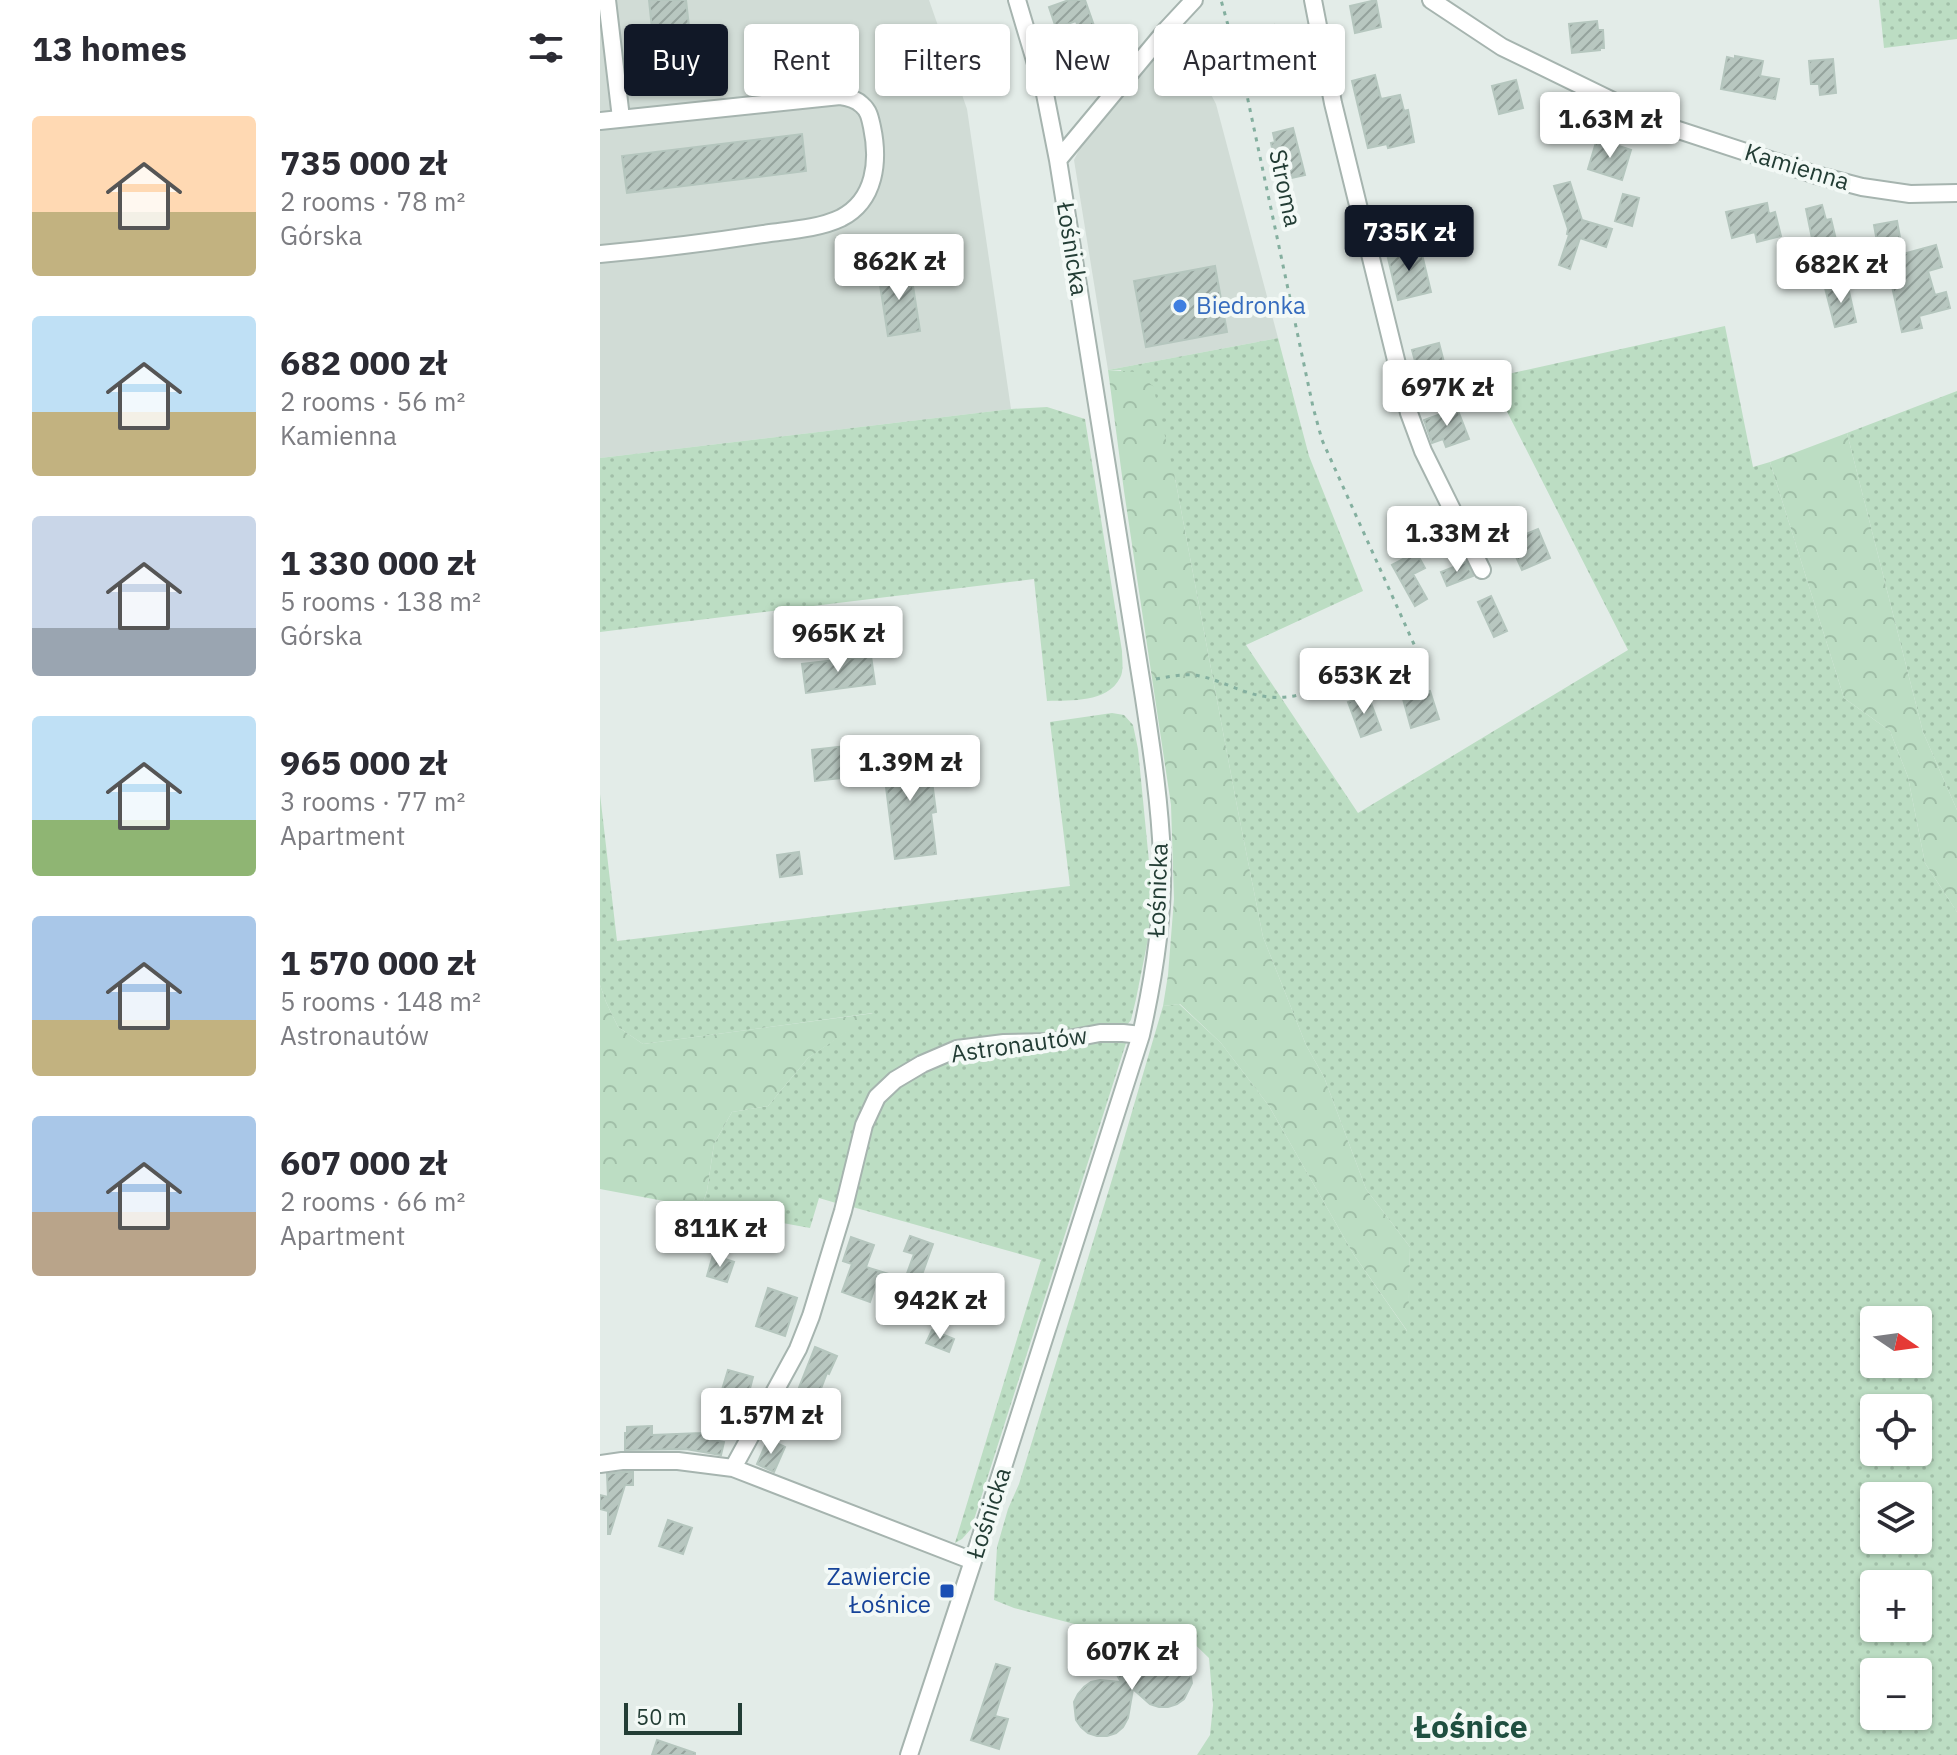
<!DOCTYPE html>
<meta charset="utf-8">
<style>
body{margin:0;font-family:"IBM Plex Sans",sans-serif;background:#f7f7f7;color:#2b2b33;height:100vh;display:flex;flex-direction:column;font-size:30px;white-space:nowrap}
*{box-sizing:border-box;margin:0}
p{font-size:26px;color:#7c7c81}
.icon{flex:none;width:44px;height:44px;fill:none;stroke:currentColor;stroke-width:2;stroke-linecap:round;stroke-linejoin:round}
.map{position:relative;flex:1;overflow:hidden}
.sheet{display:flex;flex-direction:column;background:#fff;width:600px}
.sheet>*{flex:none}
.top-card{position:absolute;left:24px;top:24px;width:760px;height:72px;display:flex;gap:16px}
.needle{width:52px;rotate:103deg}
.buttons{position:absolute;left:1260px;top:1306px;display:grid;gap:16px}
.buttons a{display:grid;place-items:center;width:72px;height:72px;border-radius:8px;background:#fff;box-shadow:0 2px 6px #0004;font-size:40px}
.scale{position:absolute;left:24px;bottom:20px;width:118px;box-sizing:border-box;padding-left:8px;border:4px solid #233d35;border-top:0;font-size:22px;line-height:28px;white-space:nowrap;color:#233d35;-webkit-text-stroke:6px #f3f9f6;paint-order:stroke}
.price{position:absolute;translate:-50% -68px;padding:0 18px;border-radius:8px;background:#fff;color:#222;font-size:26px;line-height:52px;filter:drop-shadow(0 2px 4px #0008)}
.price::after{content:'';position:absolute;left:50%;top:48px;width:24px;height:18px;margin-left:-12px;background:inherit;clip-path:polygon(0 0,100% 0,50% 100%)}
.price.on{background:#111827;color:#fff}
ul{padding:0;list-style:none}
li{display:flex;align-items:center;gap:24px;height:200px;padding:0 32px}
li span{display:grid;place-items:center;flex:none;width:224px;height:160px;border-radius:8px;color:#555}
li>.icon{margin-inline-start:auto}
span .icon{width:96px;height:96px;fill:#fffc;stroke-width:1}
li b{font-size:34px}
h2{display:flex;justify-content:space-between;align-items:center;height:96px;padding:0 32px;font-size:34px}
.chip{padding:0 28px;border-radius:8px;background:#fff;box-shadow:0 2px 6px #0004;font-size:28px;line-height:72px}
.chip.on{background:#111827;color:#fff}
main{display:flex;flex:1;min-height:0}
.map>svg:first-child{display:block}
.built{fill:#d1dcd6}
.grass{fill:url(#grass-dots);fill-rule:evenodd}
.forest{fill:url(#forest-crowns)}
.building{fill:url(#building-hatch);stroke:#b5c6be;stroke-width:2}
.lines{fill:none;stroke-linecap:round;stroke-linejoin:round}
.minor-casing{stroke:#a6b4af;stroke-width:20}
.path{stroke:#84af9f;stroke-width:3;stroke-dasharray:4 6;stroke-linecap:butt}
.minor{stroke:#fff;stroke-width:16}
.shop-dot{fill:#3f7fe0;stroke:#f3f9f6;stroke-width:3}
.transit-dot{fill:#1a4fb4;stroke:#f3f9f6;stroke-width:3}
.labels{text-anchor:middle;stroke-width:8;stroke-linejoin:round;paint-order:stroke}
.street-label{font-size:24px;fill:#233d35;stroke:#f3f9f6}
.shop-label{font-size:24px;fill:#366cbe;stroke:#f3f9f6;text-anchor:start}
.transit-label{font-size:24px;fill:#164399;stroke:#f3f9f6;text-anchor:end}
.district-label{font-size:32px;font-weight:bold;fill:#1f4f40;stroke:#f3f9f6}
</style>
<main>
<section class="sheet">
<h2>13 homes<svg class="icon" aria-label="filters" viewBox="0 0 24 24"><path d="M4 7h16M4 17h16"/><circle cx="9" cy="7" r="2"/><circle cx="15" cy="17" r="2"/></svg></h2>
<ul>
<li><span style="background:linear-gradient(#ffd9b3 60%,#c2b280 0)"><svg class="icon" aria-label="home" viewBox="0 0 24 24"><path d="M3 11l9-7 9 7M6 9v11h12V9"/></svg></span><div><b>735 000 zł</b><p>2 rooms · 78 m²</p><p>Górska</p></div></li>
<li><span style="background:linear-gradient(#bfe0f5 60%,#c2b280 0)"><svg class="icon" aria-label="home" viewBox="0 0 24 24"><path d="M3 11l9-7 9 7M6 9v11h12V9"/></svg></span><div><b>682 000 zł</b><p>2 rooms · 56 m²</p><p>Kamienna</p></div></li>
<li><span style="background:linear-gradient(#c9d6e8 70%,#9aa5b1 0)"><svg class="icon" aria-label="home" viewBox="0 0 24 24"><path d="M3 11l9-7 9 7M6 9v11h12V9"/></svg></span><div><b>1 330 000 zł</b><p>5 rooms · 138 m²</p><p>Górska</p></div></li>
<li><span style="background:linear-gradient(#bfe0f5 65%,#8fb573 0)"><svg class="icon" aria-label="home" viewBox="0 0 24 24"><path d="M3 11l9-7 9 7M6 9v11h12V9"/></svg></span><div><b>965 000 zł</b><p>3 rooms · 77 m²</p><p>Apartment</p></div></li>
<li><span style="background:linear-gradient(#a9c7e8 65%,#c2b280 0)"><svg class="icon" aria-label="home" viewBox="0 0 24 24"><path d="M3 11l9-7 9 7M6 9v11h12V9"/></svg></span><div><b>1 570 000 zł</b><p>5 rooms · 148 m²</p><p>Astronautów</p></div></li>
<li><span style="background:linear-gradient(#a9c7e8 60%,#b9a48a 0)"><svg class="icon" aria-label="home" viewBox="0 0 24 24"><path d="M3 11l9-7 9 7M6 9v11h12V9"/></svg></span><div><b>607 000 zł</b><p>2 rooms · 66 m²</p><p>Apartment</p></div></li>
</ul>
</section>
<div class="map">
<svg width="1357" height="1755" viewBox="0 0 1357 1755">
<defs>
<pattern id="grass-dots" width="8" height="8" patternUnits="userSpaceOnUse" patternTransform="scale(2)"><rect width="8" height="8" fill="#bcddc3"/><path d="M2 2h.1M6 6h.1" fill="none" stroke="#a1bfa8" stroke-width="1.8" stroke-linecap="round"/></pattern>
<pattern id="forest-crowns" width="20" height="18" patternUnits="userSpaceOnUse" patternTransform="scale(2)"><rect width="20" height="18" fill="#bcddc3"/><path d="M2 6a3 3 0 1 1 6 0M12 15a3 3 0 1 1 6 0" fill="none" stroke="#a1bfa8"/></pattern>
<pattern id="building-hatch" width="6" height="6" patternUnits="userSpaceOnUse" patternTransform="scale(2)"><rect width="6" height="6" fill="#b8c7c0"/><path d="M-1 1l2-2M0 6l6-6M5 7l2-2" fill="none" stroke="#95a39d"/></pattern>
</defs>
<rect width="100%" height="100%" fill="#e3ece8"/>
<path class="built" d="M0,0H329L367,109L411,409L0,458Z
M570,44L581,45L594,62L616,104L678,338L508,370L474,160L485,138L558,51Z"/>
<path class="grass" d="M1279,0H1357V39L1284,48Z
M1125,326L1153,467L1170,462L1244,698L1290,731L1308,777L1325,863L1357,912V1755H597L610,1735L613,1705L609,1658L584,1634L541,1626L478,1625L414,1608L394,1600L397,1547L408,1509L419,1484L514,1173L563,1006L579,1004L621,1043L669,1106L754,1255L807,1331L810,1247L766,1189L724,1077L706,1045L663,937L637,806L575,478L521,370H508L678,338L709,456L763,591L646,645L758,813L1028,650L890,378ZM1274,1320H1318V1364H1274ZM1274,1408H1318V1452H1274ZM1274,1496H1318V1540H1274ZM1274,1584H1318V1628H1274ZM1274,1672H1318V1716H1274Z
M1357,391V810L1323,732L1247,433Z
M447,407L485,419L522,651C522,659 524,671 520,678C507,703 471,700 447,701L434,579L0,632V458L411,409Z
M512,713L524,715L533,725L538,749L551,882L550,929L536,999L531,1020L527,1025L517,1027L483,1028L362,1044L289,1078L254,1145L236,1203L219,1198L210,1228L101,1208L107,1191L114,1144L132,1112L168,1106L208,1058L273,1013L43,1044L18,1027L6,1002L0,985V794L17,941L470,886L450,722Z
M524,1038L526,1043L371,1529L362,1539L355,1543L441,1260L249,1206L275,1115L286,1097L304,1080L364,1054Z"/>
<path class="forest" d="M508,370L535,372L553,386L575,478L637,806L663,937L706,1045L724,1077L766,1189L810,1247L808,1332L754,1255L669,1106L621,1043L580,1004L563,1006L568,975L574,899L571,805L524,491Z
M1247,433L1323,732L1357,810V912L1325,863L1308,777L1290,731L1244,698L1170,462Z
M0,985L6,1002L18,1027L43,1044L275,1013L208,1058L168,1106L132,1112L114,1144L107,1191L101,1208L0,1189Z"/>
<path class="building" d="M49,0H86L92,53L102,52L105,83L59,88L56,58L42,60L39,31L52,29Z
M469,0H485L498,37L483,42L476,21L456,28L449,7Z
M776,0L781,27L755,33L750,6Z
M997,21L998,30H1003L1004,48H1000V50L972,53L969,24Z
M674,25L678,41L708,34L713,58L683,64L685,70L659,76L649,30Z
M1135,56L1163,61L1160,76L1179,79L1175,99L1121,89L1127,57L1135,59Z
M1233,59L1236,93L1220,95L1219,84H1211L1209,61Z
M775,75L781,99L800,95L804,111L808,110L814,142L788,148L787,144L768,148L752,81Z
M916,80L923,108L899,114L892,86Z
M693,128L705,175L682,180L679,169L676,166L671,143L675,142L673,133Z
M202,134L206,171L27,193L22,156Z
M997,139L1031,150L1022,180L988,169Z
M970,182L982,220L1012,229L1006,247L980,238L970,269L959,265L969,235L967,234L968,229L954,186Z
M1023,194L1039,198L1032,226L1015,221Z
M1167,203L1169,214L1175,212L1181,236L1157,242L1155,232L1132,238L1126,212Z
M1222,205L1226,220L1231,219L1238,248L1215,253L1206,209Z
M1297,221L1303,254L1336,245L1342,267L1328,271L1335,295L1346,292L1350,308L1319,316L1322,328L1302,332L1288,268L1282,269L1274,225Z
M820,246L831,292L798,300L787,254Z
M615,266L627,332L546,347L534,281Z
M310,267L320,331L288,336L278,272Z
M1247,283L1256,322L1235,327L1225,288Z
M839,343L846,370L841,371L843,378L825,383L822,375L819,376L812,350Z
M857,408L869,439L846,447L843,439L832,443L824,420Z
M938,529L950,558L922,570L909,541Z
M816,552L825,568L813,574L827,599L815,606L792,565Z
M866,562L873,576L847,586L841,572Z
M891,596L907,631L894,637L878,602Z
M271,656L275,684L206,693L202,664Z
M830,691L839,719L811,728L803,699Z
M768,695L781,730L761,737L748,702Z
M255,745L259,776L215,781L212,750Z
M328,750L336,812L331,813L336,854L295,859L282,755Z
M199,852L202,874L180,877L177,855Z
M310,1236L333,1244L319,1283L325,1285L321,1297L276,1284L270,1302L242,1292L252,1264L243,1261L251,1237L274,1245L266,1267L305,1279L314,1254L304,1251Z
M113,1255L134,1262L127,1282L107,1276Z
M168,1288L197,1298L185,1336L156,1326Z
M332,1330L354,1339L349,1352L326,1343Z
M215,1347L237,1356L229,1374L227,1373L205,1430L201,1429L199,1434L187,1429L201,1392L198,1390Z
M128,1370L153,1377L147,1400L121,1393Z
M52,1426V1435L102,1433V1430L116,1434L114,1440L124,1442L121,1455L86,1449L25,1450V1433H27V1427Z
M168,1439L185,1447L174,1472L157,1464Z
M23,1472H33V1485H25L10,1534H8V1511L0,1509V1495L8,1497L7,1474Z
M68,1520L92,1528L83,1554L59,1546Z
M566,1651L575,1653L583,1658L589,1665L592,1683L584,1699L577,1704L568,1707H559L550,1704L533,1689L528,1718L523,1727L516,1733L507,1736H497L488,1733L481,1727L476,1720L474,1702L478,1694L484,1687L491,1682L500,1680L521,1682L512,1666L524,1659L531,1673L548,1656L556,1652Z
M396,1664L410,1668L395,1716L408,1719L399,1749L371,1740Z
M57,1740L95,1753V1755H52Z"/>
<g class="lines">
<g class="minor-casing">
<path id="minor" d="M7,0L21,118
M713,0L733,103L809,413L823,451L882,570
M831,0L902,47L1060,124L1216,175L1262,187L1310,194L1357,193
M0,121L240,96C248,97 256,99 262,105C269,111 270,118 272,127C279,160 276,200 241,218C220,228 193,230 170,233C113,242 57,249 0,254
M458,160L567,29L594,0
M0,1464L22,1461H78L133,1468L373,1561
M133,1468L198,1349L211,1316L243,1211L264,1125L277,1097L295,1080L322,1064L357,1049L404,1043L453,1042L500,1033H523L541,1035
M309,1755L373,1561L541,1035C554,977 564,917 562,858C560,804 552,751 544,698L458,160L445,94L417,0"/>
</g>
<path class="path" d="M579,39L619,71L624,73L639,71
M556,679C568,677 580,674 593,675C620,678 642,695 670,697C698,700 722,687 747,678C770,669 794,660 817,651L722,440L713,407L645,86L621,0"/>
<use href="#minor" class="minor"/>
</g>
<circle class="shop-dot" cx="580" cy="306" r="8"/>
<rect class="transit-dot" x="339" y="1583" width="16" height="16" rx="4"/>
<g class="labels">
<g class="street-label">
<text transform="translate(1197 167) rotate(17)" y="8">Kamienna</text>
<text transform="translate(685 188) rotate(78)" y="8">Stroma</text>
<text transform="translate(472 249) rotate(81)" y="8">Łośnicka</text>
<text transform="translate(558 890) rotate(-88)" y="8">Łośnicka</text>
<text transform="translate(419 1045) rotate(-8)" y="8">Astronautów</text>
<text transform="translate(389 1513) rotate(-72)" y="8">Łośnicka</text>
</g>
<g class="shop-label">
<text x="596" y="314">Biedronka</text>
</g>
<g class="transit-label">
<text x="331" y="1585">Zawiercie<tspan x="331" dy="28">Łośnice</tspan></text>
</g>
<g class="district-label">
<text x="871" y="1738">Łośnice</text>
</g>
</g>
</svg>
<div class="buttons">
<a><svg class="needle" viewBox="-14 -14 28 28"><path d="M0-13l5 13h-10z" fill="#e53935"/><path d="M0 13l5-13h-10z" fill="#7c7c81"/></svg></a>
<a><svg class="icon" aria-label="locate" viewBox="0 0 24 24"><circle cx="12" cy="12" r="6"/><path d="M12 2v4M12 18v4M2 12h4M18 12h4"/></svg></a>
<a><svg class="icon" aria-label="layers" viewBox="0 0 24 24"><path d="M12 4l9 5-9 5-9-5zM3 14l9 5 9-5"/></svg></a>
<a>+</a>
<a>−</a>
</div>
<div class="scale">50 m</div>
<b class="price" style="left:1010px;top:160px">1.63M zł</b>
<b class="price on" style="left:809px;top:273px">735K zł</b>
<b class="price" style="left:299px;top:302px">862K zł</b>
<b class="price" style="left:1241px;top:305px">682K zł</b>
<b class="price" style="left:847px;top:428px">697K zł</b>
<b class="price" style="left:857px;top:574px">1.33M zł</b>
<b class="price" style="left:238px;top:674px">965K zł</b>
<b class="price" style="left:764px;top:716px">653K zł</b>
<b class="price" style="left:310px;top:803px">1.39M zł</b>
<b class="price" style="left:120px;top:1269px">811K zł</b>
<b class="price" style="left:340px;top:1341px">942K zł</b>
<b class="price" style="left:171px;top:1456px">1.57M zł</b>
<b class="price" style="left:532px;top:1692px">607K zł</b>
<div class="top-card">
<a class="chip on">Buy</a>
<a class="chip">Rent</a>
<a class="chip">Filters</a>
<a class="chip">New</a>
<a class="chip">Apartment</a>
</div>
</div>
</main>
